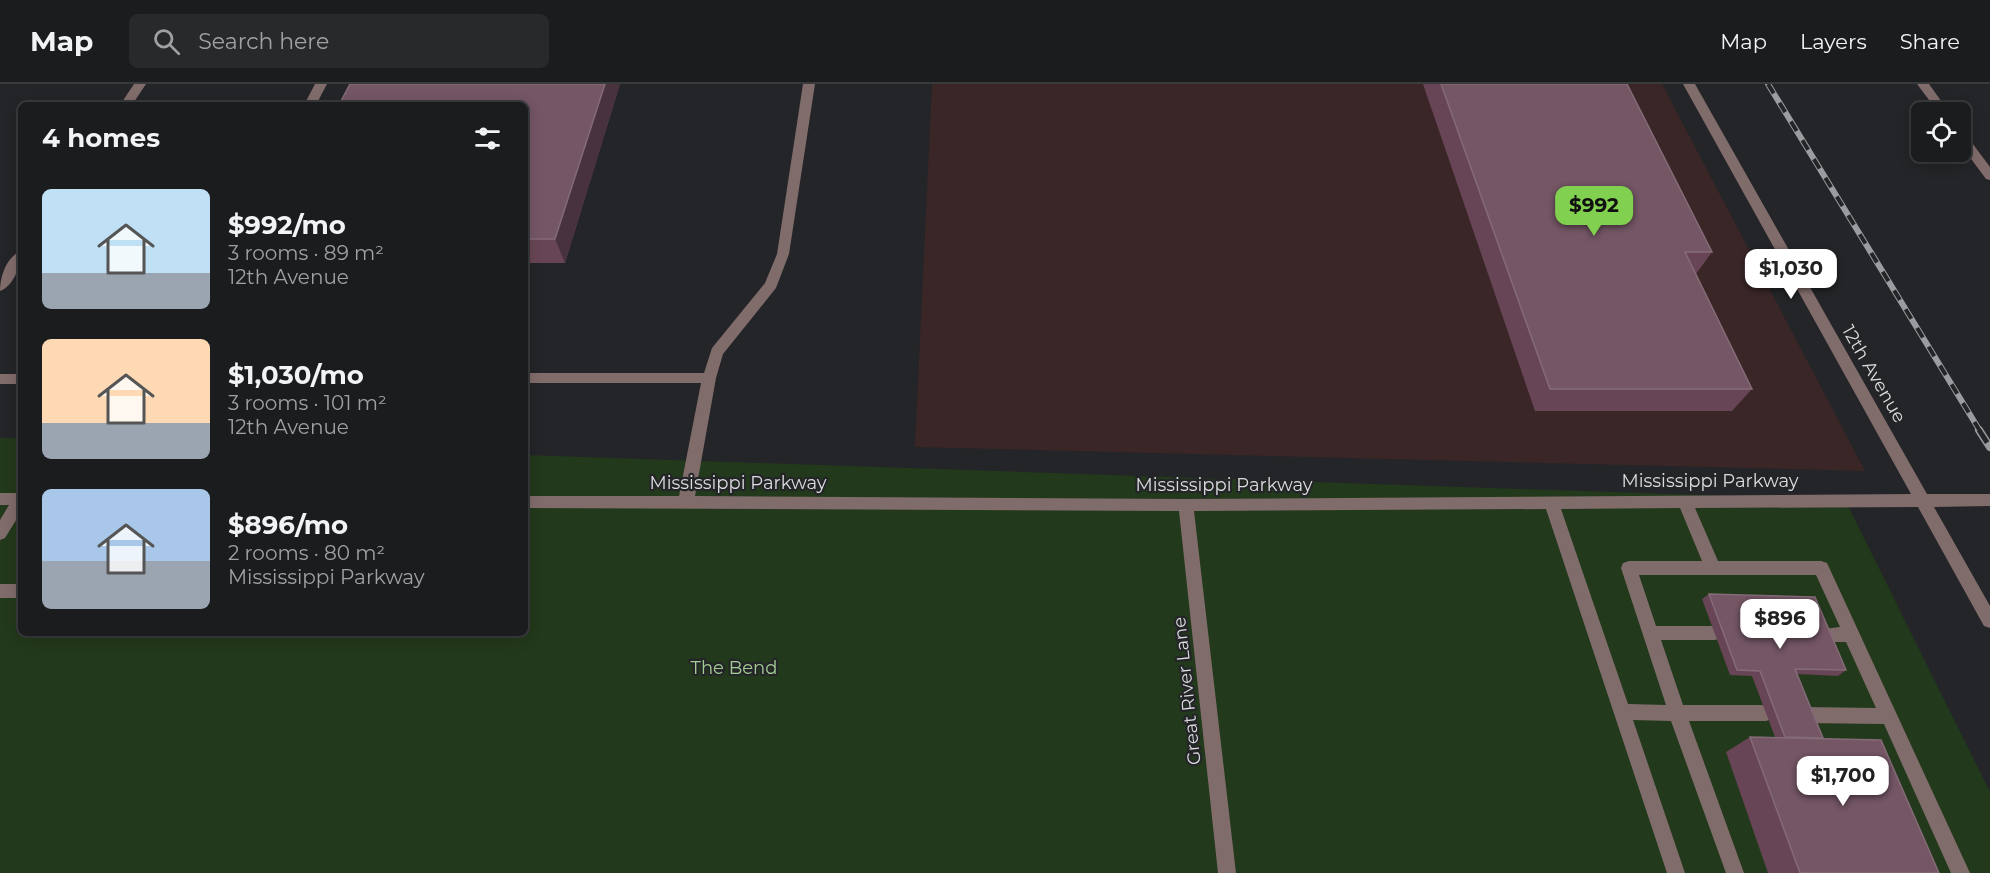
<!DOCTYPE html>
<meta charset="utf-8">
<style>
body{margin:0;font-family:Montserrat,sans-serif;background:#28292b;color:#f1f3f6;height:100vh;display:flex;flex-direction:column;font-size:22px;white-space:nowrap}
*{box-sizing:border-box;margin:0}
p{font-size:20px;color:#a0a1a4}
.icon{flex:none;width:33px;height:33px;fill:none;stroke:currentColor;stroke-width:2;stroke-linecap:round;stroke-linejoin:round}
.map{position:relative;flex:1;overflow:hidden}
.panel{position:absolute;left:18px;top:18px;width:510px;height:534px;display:flex;flex-direction:column;background:#1b1c1e;border-radius:9px;box-shadow:0 3px 15px #0003,0 0 0 2px #393a3c}
.panel>*{flex:none}
.fabs{position:absolute;left:1911px;top:18px;display:grid;gap:12px}
.fabs a{display:grid;place-items:center;width:60px;height:60px;border-radius:9px;background:#1b1c1e;box-shadow:0 3px 15px #0003,0 0 0 2px #393a3c;font-size:30px}
.price{position:absolute;translate:-50% -51px;padding:0 14px;border-radius:12px;background:#fff;color:#222;font-size:20px;line-height:39px;filter:drop-shadow(0 2px 3px #0008)}
.price::after{content:'';position:absolute;left:50%;top:36px;width:18px;height:14px;margin-left:-9px;background:inherit;clip-path:polygon(0 0,100% 0,50% 100%)}
.price.active{background:#82d04f;color:#111}
ul{padding:0;list-style:none}
li{display:flex;align-items:center;gap:18px;height:150px;padding:0 24px}
li span{display:grid;place-items:center;flex:none;width:168px;height:120px;border-radius:9px;color:#555}
li>.icon{margin-inline-start:auto}
span .icon{width:72px;height:72px;fill:#fffc;stroke-width:1}
li b{font-size:26px}
h2{display:flex;justify-content:space-between;align-items:center;height:72px;padding:0 24px;font-size:26px}
header{display:flex;align-items:center;gap:36px;box-sizing:border-box;height:84px;padding:0 30px;background:#1b1c1e;border-bottom:2px solid #393a3c}
header strong{font-size:28px}
nav{display:flex;gap:33px;margin-inline-start:auto;font-size:21px}
.search{width:420px;height:54px;background:#28292b;display:flex;align-items:center;gap:15px;box-sizing:border-box;padding:0 21px;border-radius:9px;color:#a0a1a4;font-size:22px}
.map>svg:first-child{display:block}
.industrial{fill:#3a2626}
.green{fill:#23391b}
.lines{fill:none;stroke-linecap:round;stroke-linejoin:round}
.minor{fill:#806c6b;fill-rule:evenodd}
.rail-far1-casing{stroke:#9b9c9f;stroke-width:6}
.rail-casing{stroke:#9b9c9f;stroke-width:8}
.rail-far1{stroke:#242528;stroke-width:4;stroke-dasharray:11;stroke-linecap:butt}
.rail{stroke:#242528;stroke-width:5;stroke-dasharray:15;stroke-linecap:butt}
.wall{fill:#684556}
.shaded-wall{fill:#47323e}
.building{fill:#745665;stroke:#846b78;stroke-width:1.5}
.labels{text-anchor:middle;stroke-width:4.5;stroke-linejoin:round;paint-order:stroke}
.street-label{font-size:18px;fill:#dbdcde;stroke:#242528}
.park-label{font-size:18px;fill:#a3cc94;stroke:#242528}
</style>
<header>
<strong>Map</strong>
<div class="search"><svg class="icon" aria-label="search" viewBox="0 0 24 24"><circle cx="10" cy="10" r="6"/><path d="M15 15l6 6"/></svg>Search here</div>
<nav><a>Map</a><a>Layers</a><a>Share</a></nav>
</header>
<div class="map">
<svg width="1990" height="789" viewBox="0 0 1990 789">
<rect width="100%" height="100%" fill="#242528"/>
<path class="industrial" d="M932,0H1662L1865,387L915,363Z"/>
<path class="green" d="M0,354H21V549H525V371L1845,416L1990,708V789H0Z"/>
<g class="lines">
<path class="minor" d="M134,0H146L132,21H120Z
M315,0H327L316,21H304Z
M803,0H815L789,170L776,204L723,270L716,294L695,412L1186,415L1911,410L1683,0H1695L1927,410H1990V422L1934,423L1990,522V544L1984,542L1918,423L1695,424L1718,477H1821L1827,479L1970,789H1951L1884,640L1803,639L1797,637L1794,631L1797,625L1803,623L1876,624L1846,558H1821L1815,556L1813,551L1815,546L1840,543L1816,491H1639L1656,542H1715L1721,544L1723,549L1721,554L1715,556H1661L1683,621H1766L1772,623L1775,629L1772,635L1766,637H1689L1744,789H1726L1671,637L1633,636L1685,789H1667L1546,425L1194,427L1236,789H1218L1179,427L525,424V412H679L701,299H525V289H704L712,264L765,199L777,170ZM1680,424L1702,477H1629L1623,479L1621,484L1666,621L1628,620L1561,425Z
M1917,0H1929L1949,28H1938Z
M1960,47L1964,48L1990,83V96L1986,95L1960,60Z
M21,167C21,181 14,202 0,207C0,193 6,173 21,167Z
M0,290H21V300H0Z
M0,409H21V428L5,454L0,456V436L9,421H0Z
M0,500H21V514H0Z"/>
<g class="rail-far1-casing">
<path id="rail-far1" d="M1768,0L1980,347"/>
</g>
<g class="rail-casing">
<path id="rail" d="M1979,346L1990,363"/>
</g>
<use href="#rail-far1" class="rail-far1"/>
<use href="#rail" class="rail"/>
</g>
<path class="wall" d="M620,0L565,179H525V21Z
M1423,0H1627L1712,168L1696,190L1752,305L1732,327H1535Z
M1709,510L1846,586L1838,592L1797,590L1823,654L1939,789H1768L1726,668L1750,653H1775L1752,592L1730,591L1702,515Z"/>
<path class="shaded-wall" d="M605,0H620L565,179L555,155Z"/>
<path class="building" d="M350,0H605L555,155H525V21H339Z
M1441,0H1627L1712,168H1685L1752,305H1550Z
M1709,510L1815,513L1846,586L1795,585L1823,654L1785,653L1760,587L1737,586Z
M1750,653L1881,656L1939,789H1800Z"/>
<g class="labels">
<g class="street-label">
<text transform="translate(1874 290) rotate(60)" y="6">12th Avenue</text>
<text x="1710" y="403">Mississippi Parkway</text>
<text x="738" y="405">Mississippi Parkway</text>
<text x="1224" y="407">Mississippi Parkway</text>
<text transform="translate(1187 607) rotate(-96)" y="6">Great River Lane</text>
</g>
<g class="park-label">
<text x="734" y="590">The Bend</text>
</g>
</g>
</svg>
<div class="fabs">
<a><svg class="icon" aria-label="locate" viewBox="0 0 24 24"><circle cx="12" cy="12" r="6"/><path d="M12 2v4M12 18v4M2 12h4M18 12h4"/></svg></a>
</div>
<b class="price active" style="left:1594px;top:153px">$992</b>
<b class="price" style="left:1791px;top:216px">$1,030</b>
<b class="price" style="left:1780px;top:566px">$896</b>
<b class="price" style="left:1843px;top:723px">$1,700</b>
<section class="panel">
<h2>4 homes<svg class="icon" aria-label="filters" viewBox="0 0 24 24"><path d="M4 7h16M4 17h16"/><circle cx="9" cy="7" r="2"/><circle cx="15" cy="17" r="2"/></svg></h2>
<ul>
<li><span style="background:linear-gradient(#bfe0f5 70%,#9aa5b1 0)"><svg class="icon" aria-label="home" viewBox="0 0 24 24"><path d="M3 11l9-7 9 7M6 9v11h12V9"/></svg></span><div><b>$992/mo</b><p>3 rooms · 89 m²</p><p>12th Avenue</p></div></li>
<li><span style="background:linear-gradient(#ffd9b3 70%,#9aa5b1 0)"><svg class="icon" aria-label="home" viewBox="0 0 24 24"><path d="M3 11l9-7 9 7M6 9v11h12V9"/></svg></span><div><b>$1,030/mo</b><p>3 rooms · 101 m²</p><p>12th Avenue</p></div></li>
<li><span style="background:linear-gradient(#a9c7e8 60%,#9aa5b1 0)"><svg class="icon" aria-label="home" viewBox="0 0 24 24"><path d="M3 11l9-7 9 7M6 9v11h12V9"/></svg></span><div><b>$896/mo</b><p>2 rooms · 80 m²</p><p>Mississippi Parkway</p></div></li>
</ul>
</section>
</div>
